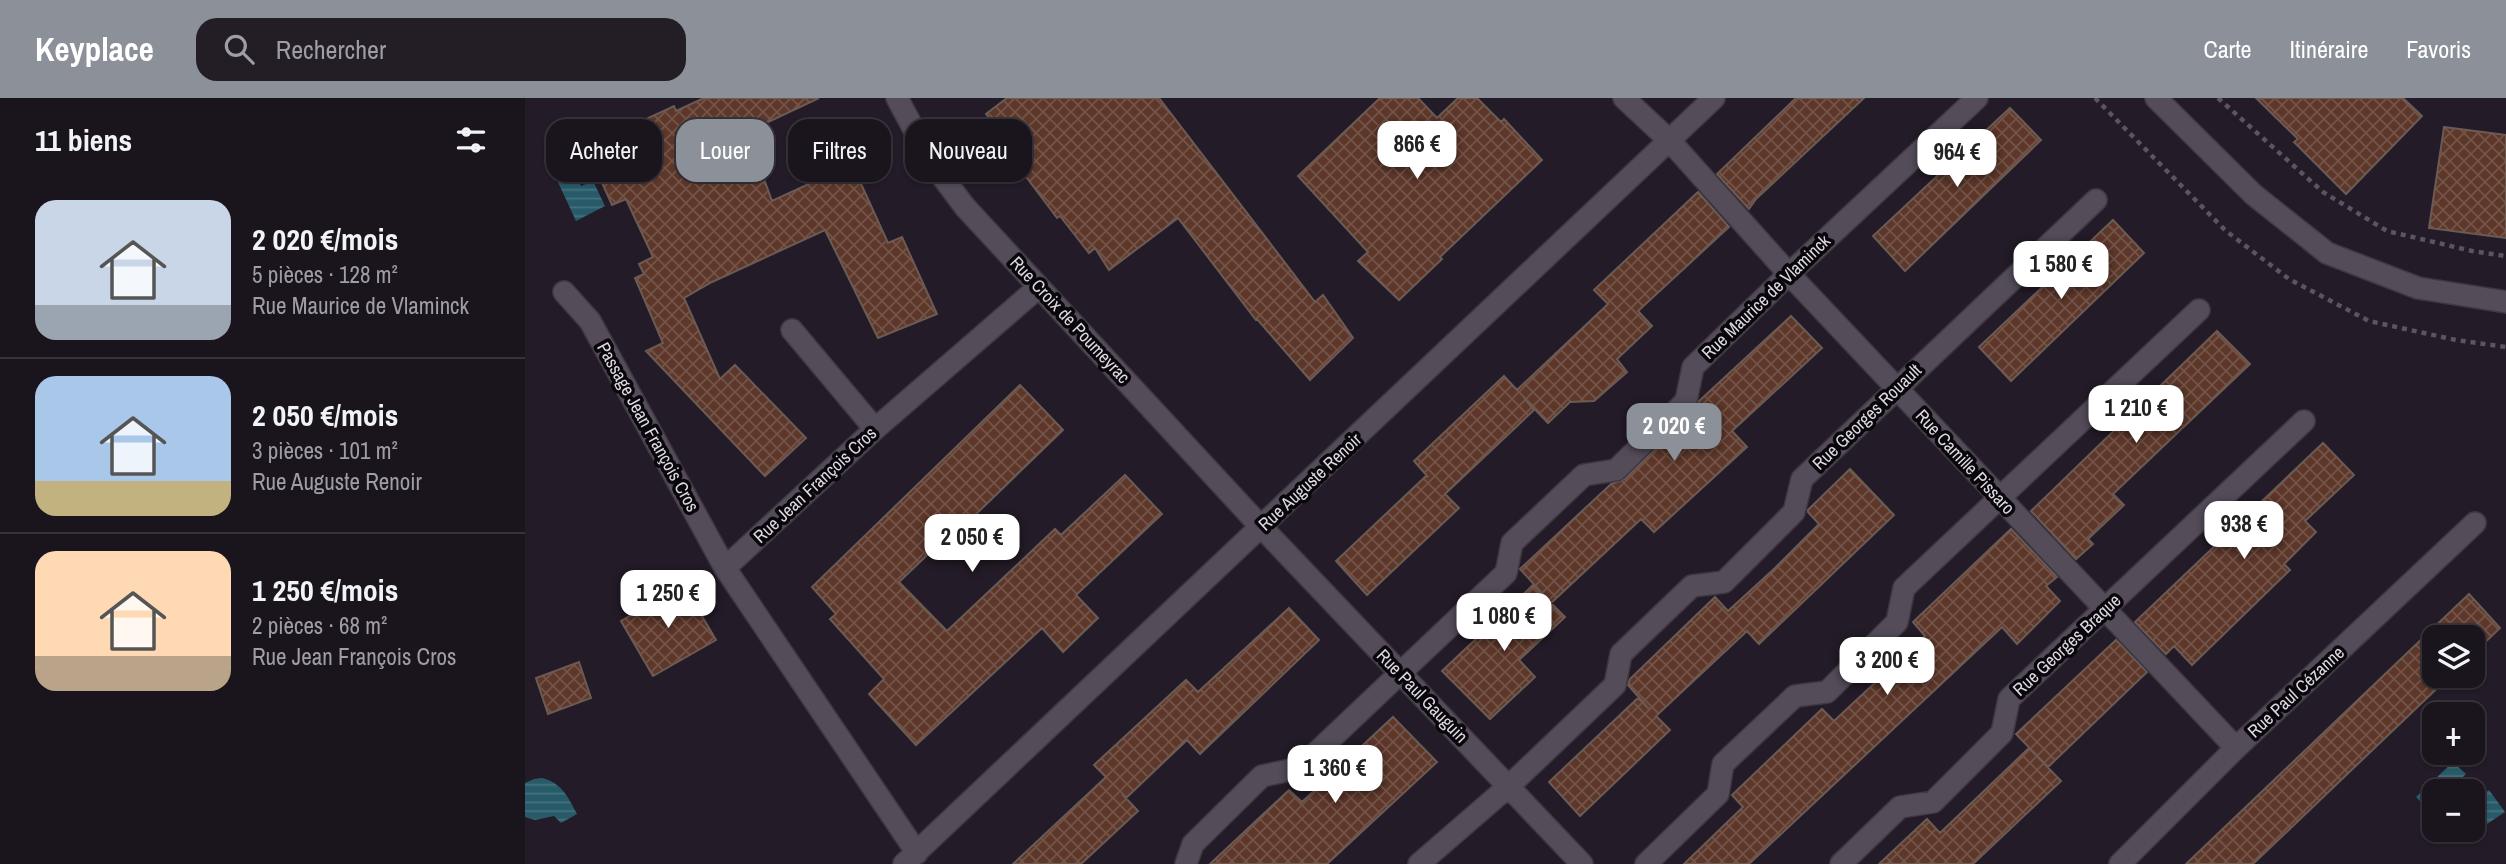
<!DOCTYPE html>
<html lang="fr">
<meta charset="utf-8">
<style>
body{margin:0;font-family:"Archivo Narrow",sans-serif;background:#231d26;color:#f1f3f6;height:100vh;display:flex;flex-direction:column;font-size:26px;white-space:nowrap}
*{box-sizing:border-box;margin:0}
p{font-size:23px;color:#9f9ea4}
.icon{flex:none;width:38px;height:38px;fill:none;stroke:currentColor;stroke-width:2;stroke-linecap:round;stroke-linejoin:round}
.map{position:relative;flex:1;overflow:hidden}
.side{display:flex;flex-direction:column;background:#1a141d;width:525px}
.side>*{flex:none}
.banner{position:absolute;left:21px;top:21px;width:665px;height:63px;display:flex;gap:14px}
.controls{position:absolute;left:1897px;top:527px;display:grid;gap:14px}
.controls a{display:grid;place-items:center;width:63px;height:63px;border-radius:14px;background:#1a141d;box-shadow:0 2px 5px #0004,0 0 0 2px #38333b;font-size:35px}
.price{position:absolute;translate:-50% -60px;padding:0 16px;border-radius:14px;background:#fff;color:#222;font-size:23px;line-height:46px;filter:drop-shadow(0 2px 4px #0008)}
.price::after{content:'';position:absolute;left:50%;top:42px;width:21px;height:16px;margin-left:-10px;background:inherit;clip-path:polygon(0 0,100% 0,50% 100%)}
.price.current{background:#8c9099;color:#fff}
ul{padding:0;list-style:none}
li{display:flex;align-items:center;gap:21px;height:175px;padding:0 35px}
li+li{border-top:2px solid #38333b}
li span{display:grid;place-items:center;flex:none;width:196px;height:140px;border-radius:21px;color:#555}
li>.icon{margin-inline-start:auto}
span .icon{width:84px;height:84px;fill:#fffc;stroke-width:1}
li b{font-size:30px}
h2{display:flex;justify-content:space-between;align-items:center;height:84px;padding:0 35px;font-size:30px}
.chip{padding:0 24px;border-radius:21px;background:#1a141d;box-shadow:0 2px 5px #0004,0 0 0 2px #38333b;font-size:24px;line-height:63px}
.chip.current{background:#8c9099;color:#fff}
header{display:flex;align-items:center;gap:42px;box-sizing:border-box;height:98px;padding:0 35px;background:#8c9099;color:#fff}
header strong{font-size:33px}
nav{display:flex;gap:38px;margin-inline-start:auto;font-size:24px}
.search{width:490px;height:63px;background:#231d26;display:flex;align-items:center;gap:18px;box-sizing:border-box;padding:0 24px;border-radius:21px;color:#9f9ea4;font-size:26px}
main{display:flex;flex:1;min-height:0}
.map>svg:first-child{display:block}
.water{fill:url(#water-rules)}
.building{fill:url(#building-cross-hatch);stroke:#6c5b54;stroke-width:2}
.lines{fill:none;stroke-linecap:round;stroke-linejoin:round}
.minor-casing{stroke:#3e3842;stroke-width:24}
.path{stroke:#5c5560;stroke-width:4.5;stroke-dasharray:5 5;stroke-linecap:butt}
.minor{stroke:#554c5a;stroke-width:21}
.labels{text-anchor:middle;stroke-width:7;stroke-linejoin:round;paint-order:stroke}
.street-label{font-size:18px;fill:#ddd8e1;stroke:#0a070c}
</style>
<header>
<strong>Keyplace</strong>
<div class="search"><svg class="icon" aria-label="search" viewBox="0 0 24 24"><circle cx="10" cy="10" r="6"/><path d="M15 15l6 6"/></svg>Rechercher</div>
<nav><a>Carte</a><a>Itinéraire</a><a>Favoris</a></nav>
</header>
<main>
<section class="side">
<h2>11 biens<svg class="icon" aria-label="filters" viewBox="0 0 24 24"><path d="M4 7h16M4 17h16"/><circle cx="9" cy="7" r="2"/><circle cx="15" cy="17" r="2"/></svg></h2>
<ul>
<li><span style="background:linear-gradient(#c9d6e8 75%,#9aa5b1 0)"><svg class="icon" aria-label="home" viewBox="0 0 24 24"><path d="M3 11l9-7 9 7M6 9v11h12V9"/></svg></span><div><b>2 020 €/mois</b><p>5 pièces · 128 m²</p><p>Rue Maurice de Vlaminck</p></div></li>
<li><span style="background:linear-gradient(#a9c7e8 75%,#c2b280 0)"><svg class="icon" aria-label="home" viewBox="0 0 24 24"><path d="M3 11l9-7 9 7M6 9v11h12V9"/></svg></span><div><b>2 050 €/mois</b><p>3 pièces · 101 m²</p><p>Rue Auguste Renoir</p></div></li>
<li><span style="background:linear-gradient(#ffd9b3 75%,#b9a48a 0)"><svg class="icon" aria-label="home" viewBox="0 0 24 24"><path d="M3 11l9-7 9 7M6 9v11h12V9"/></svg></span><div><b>1 250 €/mois</b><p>2 pièces · 68 m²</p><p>Rue Jean François Cros</p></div></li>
</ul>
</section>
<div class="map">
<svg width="1981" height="766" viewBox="0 0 1981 766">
<defs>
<pattern id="water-rules" width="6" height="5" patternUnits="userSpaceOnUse" patternTransform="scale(1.75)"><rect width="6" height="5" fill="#275b69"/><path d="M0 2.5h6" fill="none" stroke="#46727e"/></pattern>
<pattern id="building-cross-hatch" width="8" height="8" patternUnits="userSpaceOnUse" patternTransform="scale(1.75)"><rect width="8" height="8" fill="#5d3729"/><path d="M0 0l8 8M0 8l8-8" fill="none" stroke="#745348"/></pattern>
</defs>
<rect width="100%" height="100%" fill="#231b27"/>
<path class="water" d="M49,74L56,88L68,83L80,108L51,123L32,82Z
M1928,664L1941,676L1923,693H1909V707L1904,712L1891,699Z
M17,680C37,685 43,699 52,716L36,725L29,718L10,722L0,719V685L9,681Z
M1964,692L1980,714L1938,742L1931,732H1948V703Z"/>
<path class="building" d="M179,0H294L222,34L247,103L327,66L363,145L377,139L412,216L353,240L300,132L187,184L159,200L195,281L210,267L281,340L240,378L121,253L138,245L110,180L119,176L114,166L128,159L101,101L87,107L61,49L149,8L151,13Z
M482,0H634L790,204L798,197L828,240L785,282L732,221L731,222L653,120L584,172L570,150L564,155L535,118L532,120L490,64L487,67L462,34L470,28L461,16Z
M855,0H893L912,20L933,0H952L976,24L979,21L1017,62L915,159L917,161L874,202L833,163L843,154L773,78Z
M1271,0H1339L1231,101L1224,111L1192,76Z
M1731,0H1878L1897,18L1821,96L1769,44L1773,41Z
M1485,10L1516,42L1380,173L1348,138Z
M1919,29L1981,37V140L1904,130Z
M1173,94L1204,129L1113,213L1127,228L1092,261L1102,274L1069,303L1045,304L1023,325L999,300L1009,312L920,396L934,410L842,497L811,463L901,378L903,379L889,363L979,278L992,292L1083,206L1069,192Z
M1588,122L1619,155L1486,283L1454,249Z
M1266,218L1297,250L1207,333L1222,349L1129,434L1116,421L1026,505L995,471L1086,386L1100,381L1170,312L1174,303Z
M1692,233L1725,266L1588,396L1599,407L1563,441L1568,446L1551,461L1506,413Z
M495,287L538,332L447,420L444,417L374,484L422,533L530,431L536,437L600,377L637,416L551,497L573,520L538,554L517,530L391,647L344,596L359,581L305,521L311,516L287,489Z
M1798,345L1829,377L1780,423L1791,434L1759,466L1765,472L1667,567L1649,548L1641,556L1610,524Z
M1325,371L1369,417L1234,546L1222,533L1177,575L1131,618L1145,632L1055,718L1024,684L1113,600L1124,611L1103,587L1105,581L1190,499L1203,513L1250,470L1294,426L1283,414V412Z
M1486,431L1532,479L1521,488L1535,503L1492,546L1477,529L1224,766H1159L1218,709L1207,697L1297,611L1309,623L1400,538L1388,524Z
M158,486L191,542L128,578L96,523Z
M1008,487L1040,519L994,562L1010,579L965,621L917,573Z
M1944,496L1975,530L1948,556V539H1909V578H1925L1728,766H1661Z
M764,510L794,542L675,656L662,642L601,700L597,696L613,713L556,766H488L581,679L569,667L661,582L673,594Z
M1591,542L1622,574L1523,669L1491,636Z
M54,564L66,600L23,616L11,580Z
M868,619L912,664L802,766H685L764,692L777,704Z
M1504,650L1536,683L1448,766H1354L1402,721L1415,735Z"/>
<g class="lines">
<g class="minor-casing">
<path id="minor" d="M372,0L407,65L440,109L725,417L1057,766
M1099,0L1145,43L1264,176L1711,650
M1631,0L1729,97L1802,155L1893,190L1981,204
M39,194L65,223L200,470
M267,232L350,331
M392,755L200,470L350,331L514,189
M379,766L1189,0
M661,766L668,746L737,678L775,670L981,475L987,445L1059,377L1091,372L1161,303L1168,269L1264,176L1452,0
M894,766L984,688L1090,587L1096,556L1167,488L1199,484L1269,414L1277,381L1571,102
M1121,766L1193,696L1198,666L1270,598L1302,594L1372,524L1379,490L1674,212
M1316,766L1375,709L1408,704L1477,635L1484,601L1779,323
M1595,766L1711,650L1950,425"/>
</g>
<path class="path" d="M1570,0L1701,133L1764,181L1844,223L1931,242L1981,249
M1693,0L1798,94L1862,133L1947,153L1981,158"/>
<use href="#minor" class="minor"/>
</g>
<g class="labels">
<g class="street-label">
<text transform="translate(1241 199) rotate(-44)" y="6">Rue Maurice de Vlaminck</text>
<text transform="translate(545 222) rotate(47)" y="6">Rue Croix de Poumeyrac</text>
<text transform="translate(1342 319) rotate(-44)" y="6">Rue Georges Rouault</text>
<text transform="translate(123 329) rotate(61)" y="6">Passage Jean François Cros</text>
<text transform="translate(1440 364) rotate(47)" y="6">Rue Camille Pissaro</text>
<text transform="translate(785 384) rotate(-43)" y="6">Rue Auguste Renoir</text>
<text transform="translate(290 387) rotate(-43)" y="6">Rue Jean François Cros</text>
<text transform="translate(1542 547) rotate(-43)" y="6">Rue Georges Braque</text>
<text transform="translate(1771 594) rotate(-43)" y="6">Rue Paul Cézanne</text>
<text transform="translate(897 598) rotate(46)" y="6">Rue Paul Gauguin</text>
</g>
</g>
</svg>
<div class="controls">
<a><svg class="icon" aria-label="layers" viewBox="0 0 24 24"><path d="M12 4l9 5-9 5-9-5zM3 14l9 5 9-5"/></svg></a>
<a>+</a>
<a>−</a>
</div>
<b class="price" style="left:892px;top:83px">866 €</b>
<b class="price" style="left:1432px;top:91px">964 €</b>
<b class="price" style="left:1536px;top:203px">1 580 €</b>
<b class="price" style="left:1611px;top:347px">1 210 €</b>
<b class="price current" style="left:1149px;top:365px">2 020 €</b>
<b class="price" style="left:1719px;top:463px">938 €</b>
<b class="price" style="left:447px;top:476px">2 050 €</b>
<b class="price" style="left:143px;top:532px">1 250 €</b>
<b class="price" style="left:979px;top:555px">1 080 €</b>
<b class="price" style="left:1362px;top:599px">3 200 €</b>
<b class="price" style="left:810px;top:707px">1 360 €</b>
<div class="banner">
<a class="chip">Acheter</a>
<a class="chip current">Louer</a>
<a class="chip">Filtres</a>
<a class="chip">Nouveau</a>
</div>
</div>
</main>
